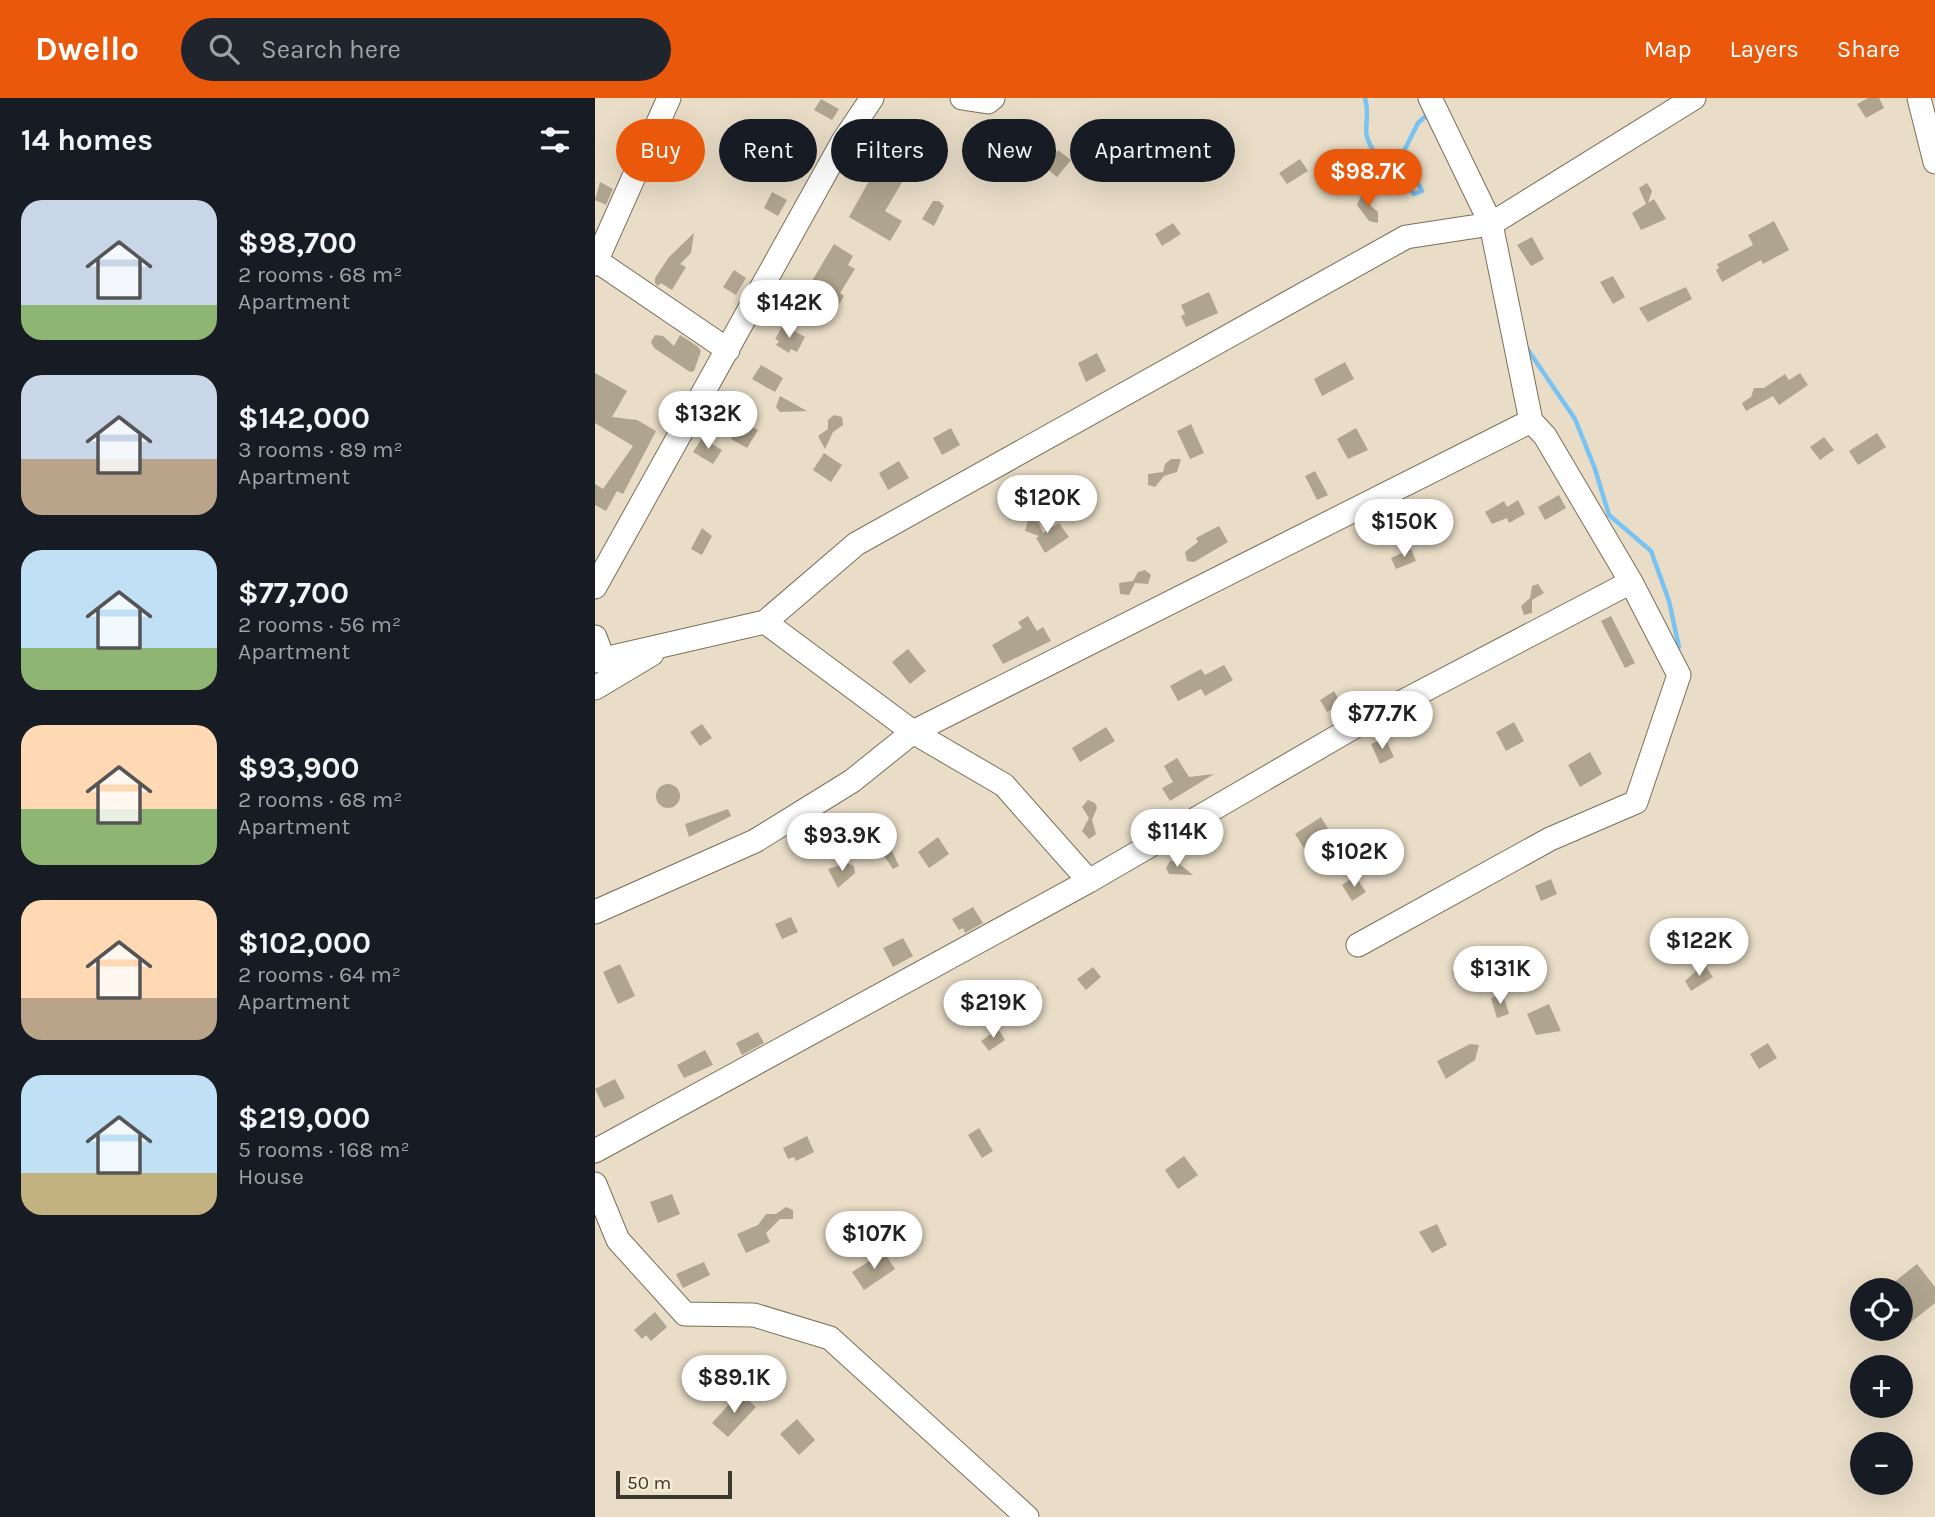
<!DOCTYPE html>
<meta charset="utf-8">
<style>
body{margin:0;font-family:Karla,sans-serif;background:#20242c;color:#f1f3f6;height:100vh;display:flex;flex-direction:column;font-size:26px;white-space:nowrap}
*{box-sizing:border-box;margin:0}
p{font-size:23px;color:#9ea1a6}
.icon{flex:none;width:38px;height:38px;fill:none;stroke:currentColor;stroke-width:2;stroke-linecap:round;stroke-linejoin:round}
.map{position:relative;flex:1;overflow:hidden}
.side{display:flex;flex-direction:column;background:#171b24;width:595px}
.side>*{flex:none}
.hud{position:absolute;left:21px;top:21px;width:665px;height:63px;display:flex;gap:14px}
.tools{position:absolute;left:1255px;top:1180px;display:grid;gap:14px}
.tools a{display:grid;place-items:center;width:63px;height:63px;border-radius:50%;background:#171b24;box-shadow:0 7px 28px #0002;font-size:35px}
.scale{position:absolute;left:21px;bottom:18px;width:116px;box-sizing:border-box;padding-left:7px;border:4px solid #3d382f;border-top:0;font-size:19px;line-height:24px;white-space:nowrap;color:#3d382f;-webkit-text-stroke:5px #f6ebd3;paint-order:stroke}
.price{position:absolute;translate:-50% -60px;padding:0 16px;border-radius:24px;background:#fff;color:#222;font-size:23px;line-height:46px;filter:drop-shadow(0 2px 4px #0008)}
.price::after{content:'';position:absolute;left:50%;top:42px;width:21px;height:16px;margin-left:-10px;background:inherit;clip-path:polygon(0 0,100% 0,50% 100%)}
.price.on{background:#ea580c;color:#fff}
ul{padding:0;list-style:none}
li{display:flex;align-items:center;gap:21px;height:175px;padding:0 21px}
li span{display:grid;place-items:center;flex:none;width:196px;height:140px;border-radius:21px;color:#555}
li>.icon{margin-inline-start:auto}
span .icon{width:84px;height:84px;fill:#fffc;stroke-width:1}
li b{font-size:30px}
h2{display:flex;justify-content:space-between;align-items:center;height:84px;padding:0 21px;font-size:30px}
.pill{padding:0 24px;border-radius:32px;background:#171b24;box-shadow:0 7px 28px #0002;font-size:24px;line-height:63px}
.pill.on{background:#ea580c;color:#fff}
header{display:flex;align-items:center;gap:42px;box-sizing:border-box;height:98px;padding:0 35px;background:#ea580c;color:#fff}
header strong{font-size:33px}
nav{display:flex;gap:38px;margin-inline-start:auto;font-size:24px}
.search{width:490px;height:63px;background:#20242c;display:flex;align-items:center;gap:18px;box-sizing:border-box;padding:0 24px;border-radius:38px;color:#9ea1a6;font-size:26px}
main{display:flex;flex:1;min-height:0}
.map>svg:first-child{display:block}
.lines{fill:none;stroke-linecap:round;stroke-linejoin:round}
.stream{stroke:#79c3f2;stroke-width:4.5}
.building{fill:#afa48e}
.minor-casing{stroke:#796f5a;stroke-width:25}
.minor{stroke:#fff;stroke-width:23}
</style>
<header>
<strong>Dwello</strong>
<div class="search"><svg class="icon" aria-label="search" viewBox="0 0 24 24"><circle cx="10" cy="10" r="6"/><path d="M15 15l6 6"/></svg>Search here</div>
<nav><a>Map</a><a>Layers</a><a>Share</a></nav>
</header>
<main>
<section class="side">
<h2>14 homes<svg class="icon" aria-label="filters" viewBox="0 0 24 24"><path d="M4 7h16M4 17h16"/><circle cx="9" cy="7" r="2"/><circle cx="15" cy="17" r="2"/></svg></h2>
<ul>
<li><span style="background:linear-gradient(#c9d6e8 75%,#8fb573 0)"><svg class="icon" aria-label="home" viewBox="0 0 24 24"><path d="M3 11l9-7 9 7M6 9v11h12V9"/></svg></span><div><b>$98,700</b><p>2 rooms · 68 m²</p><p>Apartment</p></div></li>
<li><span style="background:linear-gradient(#c9d6e8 60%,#b9a48a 0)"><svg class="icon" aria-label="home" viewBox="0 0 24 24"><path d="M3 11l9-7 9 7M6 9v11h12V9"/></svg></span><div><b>$142,000</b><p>3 rooms · 89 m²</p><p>Apartment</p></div></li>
<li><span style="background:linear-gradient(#bfe0f5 70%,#8fb573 0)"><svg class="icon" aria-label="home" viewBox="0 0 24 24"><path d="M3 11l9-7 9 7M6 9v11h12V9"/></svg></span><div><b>$77,700</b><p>2 rooms · 56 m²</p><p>Apartment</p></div></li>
<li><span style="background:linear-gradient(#ffd9b3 60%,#8fb573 0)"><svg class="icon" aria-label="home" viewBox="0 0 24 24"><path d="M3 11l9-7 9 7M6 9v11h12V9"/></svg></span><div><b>$93,900</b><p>2 rooms · 68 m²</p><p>Apartment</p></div></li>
<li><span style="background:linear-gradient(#ffd9b3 70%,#b9a48a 0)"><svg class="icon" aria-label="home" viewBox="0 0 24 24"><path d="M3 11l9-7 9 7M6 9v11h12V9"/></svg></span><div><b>$102,000</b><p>2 rooms · 64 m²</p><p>Apartment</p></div></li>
<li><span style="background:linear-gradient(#bfe0f5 70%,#c2b280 0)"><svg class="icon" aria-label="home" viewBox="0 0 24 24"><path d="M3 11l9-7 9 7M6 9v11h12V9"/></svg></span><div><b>$219,000</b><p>5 rooms · 168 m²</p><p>House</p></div></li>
</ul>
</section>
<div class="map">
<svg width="1340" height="1419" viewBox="0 0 1340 1419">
<rect width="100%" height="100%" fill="#e9ddc7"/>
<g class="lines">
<path class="stream" d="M770,0C775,17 769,29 772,39C779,63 805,76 819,96L827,93L807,57L823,25L834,15
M931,249L980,321L1000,371L1014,417L1056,453L1074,503L1084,549"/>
</g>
<path class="building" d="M1273,0H1284L1289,10L1271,20L1262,6Z
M226,1L244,11L237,22L219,12Z
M307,23L325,33L314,52L296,42Z
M463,52L476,62L462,79L450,69Z
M705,61L713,73L692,86L684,75Z
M284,65L309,81L290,113L307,123L295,143L254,119Z
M5,84L18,91L11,107L0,102Z
M1052,85L1057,93L1053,105L1059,101L1071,121L1046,132L1037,115L1051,106L1044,90Z
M769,92L776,108L783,114V125L774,123L762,107Z
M177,94L192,102L183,118L169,110Z
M338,103H344L349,108L339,128L327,121Z
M1179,123L1194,152L1168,166L1166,162L1127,184L1121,172L1124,170L1122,166L1158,147L1153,137Z
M578,125L586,136L567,148L560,136Z
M99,135L96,155L85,166L91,169L77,192L66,185L63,188L60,185V180L74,159Z
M937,139L949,161L936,168L922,147Z
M239,146L258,158L253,167L260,171L245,195L249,198L236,220L205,203Z
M139,172L151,180L141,197L128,189Z
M1018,178L1030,199L1018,206L1005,184Z
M1091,189L1097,201L1053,224L1044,210Z
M614,194L623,215L591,229L586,218L590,216L586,207Z
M188,227L210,239L202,254L196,251L194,255L181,247L184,243L180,241Z
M60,237L68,238L79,248L85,237L102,248L106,253L99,273L95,274L59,250L56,244Z
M502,255L511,273L491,284L483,265Z
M750,264L759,281L727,298L719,281Z
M166,267L188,280L180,294L157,281Z
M0,275L32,293L17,319L42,322L61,333L28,396L22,393L11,413L0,407V386L8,391L38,348L0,325Z
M1205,275L1213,287L1184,307L1178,298L1151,313L1147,305L1156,299L1159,290H1169L1190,276L1194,282Z
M185,298L212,313L185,314L181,309Z
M239,317L247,319L248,327L238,334L230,351L223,338L233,331V322Z
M147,323L163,332L152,350L136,341Z
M596,326L609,355L595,361L582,333Z
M356,330L365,347L347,357L338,340Z
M761,330L773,352L753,361L742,341Z
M1282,335L1291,349L1263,367L1254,353Z
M1229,339L1239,352L1225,362L1215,349Z
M107,340L127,352L118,366L98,354Z
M229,355L247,367L236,384L218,372Z
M576,361H586L582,374L569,378L560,389L553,387V376L568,374L570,366Z
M304,363L314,380L293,392L284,375Z
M720,373L733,397L722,402L710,378Z
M964,397L971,410L950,422L943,409Z
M923,402L930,416L914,425L912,420L897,426L890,414L909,403L912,409Z
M433,422L443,424L448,435L464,425L474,439L450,455L441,440L444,438L430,433Z
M624,428L633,444L599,464L592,463L590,454L603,444L601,440Z
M107,430L117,438L107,457L96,451Z
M816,451L821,463L801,471L796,460Z
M550,472L556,477L553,486L540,485L534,497L525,496L524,485L538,483L543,474Z
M943,486L949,495L937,502V515L929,517L926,508L935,500L937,488Z
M433,518L442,533L448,529L456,543L408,566L397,547L427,530L423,524Z
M1016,518L1040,565L1030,570L1006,523Z
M313,551L331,573L315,586L297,564Z
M629,567L638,582L610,598L606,591L583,603L575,588L606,571L610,577Z
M739,593L746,606L732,614L725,602Z
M919,624L929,643L911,653L901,634Z
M107,626L117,640L105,648L95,634Z
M511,629L520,643L485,664L477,650Z
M790,640L799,659L785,666L776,646Z
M995,654L1007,676L985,689L973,667Z
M582,660L594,679L619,676L575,703L567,690L578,684L569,668Z
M61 698a12 12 0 1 1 24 0a12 12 0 1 1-24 0Z
M493,702L500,705L502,710L497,722L501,736L494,741L487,733L494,720L487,709Z
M133,711L136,718L94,739L90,726Z
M726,719L738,739L712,755L700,736Z
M289,736L304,768L298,771L277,741Z
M343,739L354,756L334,770L323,754Z
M575,763L582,764L598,777L574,776L571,770Z
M252,765L259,768L260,775L243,790L233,771Z
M760,778L771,794L757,803L747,787Z
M956,781L962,796L946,803L940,788Z
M378,809L388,825L370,835L368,830L364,832L357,821Z
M196,819L203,834L187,841L180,826Z
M308,840L318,858L298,869L288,850Z
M886,854L897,877L874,887L871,881L862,885L857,874L865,870L863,865Z
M25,866L40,898L23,906L8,874Z
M1109,866L1118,879L1096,893L1090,883Z
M498,869L506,879L491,892L482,881Z
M439,888L443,889L445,899L413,914L405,899L421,891L422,894Z
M908,896L914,916L902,920L896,900Z
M954,906L966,933L941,937L932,916Z
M403,931L410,942L394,953L386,943Z
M163,934L169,945L147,957L141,945Z
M1173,945L1182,960L1164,971L1155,956Z
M875,946L884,947L880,962L851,981L842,963Z
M110,952L118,967L89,980L82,967Z
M20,981L30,1000L9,1010L0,991Z
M384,1030L398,1053L387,1060L373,1037Z
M212,1038L219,1054L201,1063L199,1059L193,1061L188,1050Z
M589,1058L603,1077L583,1091L570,1072Z
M77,1096L85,1116L63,1125L55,1104Z
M191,1109L198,1112V1121H185L171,1135L175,1144L151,1155L142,1136L163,1127L171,1116H181Z
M842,1126L852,1147L837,1155L824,1134Z
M289,1154L300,1171L269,1192L257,1174Z
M109,1164L115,1177L88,1190L81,1176Z
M1322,1166L1340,1189V1205L1306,1232V1192H1289Z
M60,1214L72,1229L56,1243L51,1237L47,1241L39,1232Z
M145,1294L161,1309L133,1339L117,1325Z
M202,1321L220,1342L204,1357L185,1336Z"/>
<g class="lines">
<g class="minor-casing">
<path id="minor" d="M367,0L393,4L398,0
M1324,0L1340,64
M2,163L133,252
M0,166L74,0
M0,489L247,45L277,0
M170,524L261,446L811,139L896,126L1099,0
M0,539L8,560
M0,563L170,524L318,634L936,323
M0,590L57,556
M0,814L160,743L257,683L318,634L409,687L494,783
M763,847L955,741L1041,704L1084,577L1036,484L950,338L936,323L896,126L835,0
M0,1053L494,783L759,629L1036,484
M0,1086L23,1142L90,1216L159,1217L235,1240L432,1419"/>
</g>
<use href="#minor" class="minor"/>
</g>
</svg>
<div class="tools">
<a><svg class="icon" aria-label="locate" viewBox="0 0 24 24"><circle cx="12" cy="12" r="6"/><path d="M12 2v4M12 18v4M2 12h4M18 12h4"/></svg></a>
<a>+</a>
<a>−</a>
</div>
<div class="scale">50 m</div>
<b class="price on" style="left:773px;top:111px">$98.7K</b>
<b class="price" style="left:194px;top:242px">$142K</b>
<b class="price" style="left:113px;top:353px">$132K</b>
<b class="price" style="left:452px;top:437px">$120K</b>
<b class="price" style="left:809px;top:461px">$150K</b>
<b class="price" style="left:787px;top:653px">$77.7K</b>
<b class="price" style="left:582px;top:771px">$114K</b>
<b class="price" style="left:247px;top:775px">$93.9K</b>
<b class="price" style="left:759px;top:791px">$102K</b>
<b class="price" style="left:1104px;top:880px">$122K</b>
<b class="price" style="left:905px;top:908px">$131K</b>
<b class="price" style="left:398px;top:942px">$219K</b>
<b class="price" style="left:279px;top:1173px">$107K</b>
<b class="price" style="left:139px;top:1317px">$89.1K</b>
<div class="hud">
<a class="pill on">Buy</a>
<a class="pill">Rent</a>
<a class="pill">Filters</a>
<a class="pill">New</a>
<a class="pill">Apartment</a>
</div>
</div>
</main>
